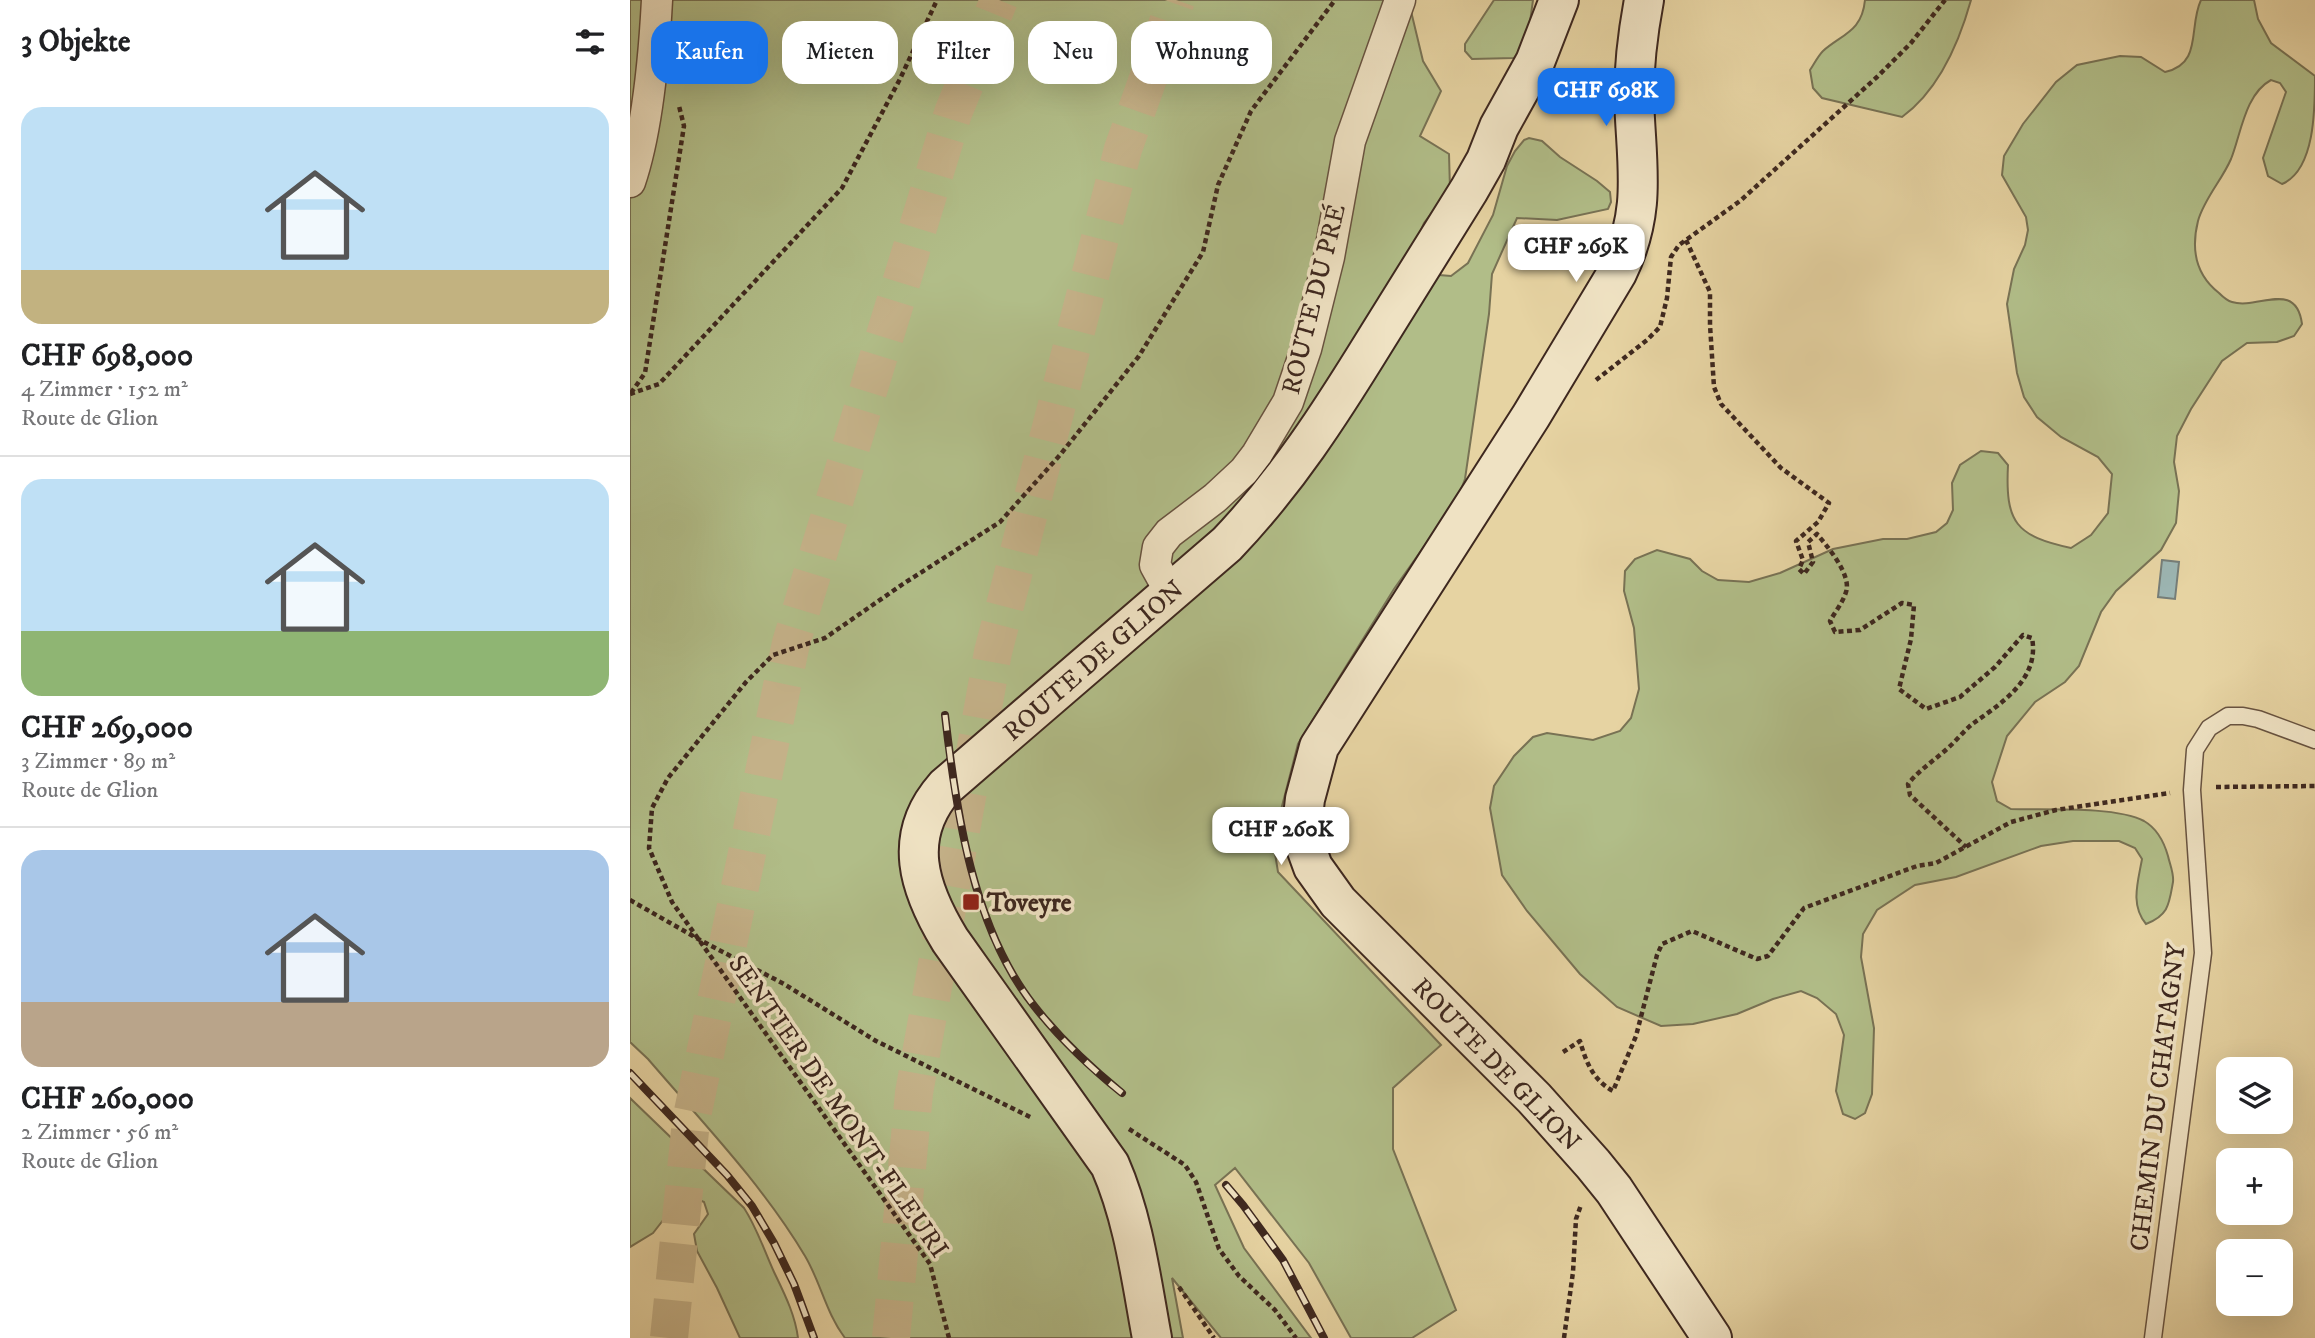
<!DOCTYPE html>
<html lang="de">
<meta charset="utf-8">
<style>
body{margin:0;font-family:"IM FELL DW Pica",serif;background:#f2f2f2;color:#202124;height:100vh;display:flex;flex-direction:column;font-size:26px;white-space:nowrap}
*{box-sizing:border-box;margin:0}
p{font-size:23px;color:#757577}
.icon{flex:none;width:38px;height:38px;fill:none;stroke:currentColor;stroke-width:2;stroke-linecap:round;stroke-linejoin:round}
.map{position:relative;flex:1;overflow:hidden}
.side{display:flex;flex-direction:column;background:#fff;width:630px}
.side>*{flex:none}
.banner{position:absolute;left:21px;top:21px;width:665px;height:63px;display:flex;gap:14px}
.buttons{position:absolute;left:1586px;top:1057px;display:grid;gap:14px}
.buttons a{display:grid;place-items:center;width:77px;height:77px;border-radius:14px;background:#fff;box-shadow:0 7px 28px #0002;font-size:35px}
.price{position:absolute;translate:-50% -60px;padding:0 16px;border-radius:14px;background:#fff;color:#222;font-size:23px;line-height:46px;filter:drop-shadow(0 2px 4px #0008)}
.price::after{content:'';position:absolute;left:50%;top:42px;width:21px;height:16px;margin-left:-10px;background:inherit;clip-path:polygon(0 0,100% 0,50% 100%)}
.price.current{background:#1a73e8;color:#fff}
ul{padding:0;list-style:none}
li{display:grid;align-content:center;gap:14px;height:371px;padding:0 21px}
li+li{border-top:2px solid #e0e0e0}
li span{display:grid;place-items:center;height:217px;border-radius:21px;color:#555}
li>.icon{margin-inline-start:auto}
span .icon{width:126px;height:126px;fill:#fffc;stroke-width:1}
li b{font-size:30px}
h2{display:flex;justify-content:space-between;align-items:center;height:84px;padding:0 21px;font-size:30px}
.tag{padding:0 24px;border-radius:21px;background:#fff;box-shadow:0 7px 28px #0002;font-size:24px;line-height:63px}
.tag.current{background:#1a73e8;color:#fff}
main{display:flex;flex:1;min-height:0}
.map>svg:first-child{display:block}
.green{fill:#b1bd88;stroke:#787254;stroke-width:2}
.water{fill:#9cb5b2;stroke:#767d77;stroke-width:2}
.lines{fill:none;stroke-linecap:round;stroke-linejoin:round}
.highway-tunnel{stroke:#c4b188;stroke-width:38;stroke-dasharray:38 19;stroke-linecap:butt}
.lane-casing{stroke:#685340;stroke-width:19}
.street-casing{stroke:#685340;stroke-width:33}
.secondary-casing{stroke:#3e281f;stroke-width:42}
.path{stroke:#3e281f;stroke-width:4.5;stroke-dasharray:5 3.5;stroke-linecap:butt}
.lane{stroke:#efe2c3;stroke-width:16}
.street{stroke:#efe2c3;stroke-width:30}
.secondary{stroke:#efe2c3;stroke-width:38}
.rail-casing{stroke:#3e281f;stroke-width:8}
.rail{stroke:#efe2c3;stroke-width:5;stroke-dasharray:16;stroke-linecap:butt}
.poi-dot{fill:#8f2418;stroke:#efe2c3;stroke-width:2.5}
.labels{text-anchor:middle;stroke-width:7;stroke-linejoin:round;paint-order:stroke}
.street-label{font-size:26px;fill:#3e281f;stroke:#efe2c3}
.poi-label{font-size:26px;font-weight:bold;fill:#3e281f;stroke:#efe2c3;text-anchor:start}
</style>
<main>
<section class="side">
<h2>3 Objekte<svg class="icon" aria-label="filters" viewBox="0 0 24 24"><path d="M4 7h16M4 17h16"/><circle cx="9" cy="7" r="2"/><circle cx="15" cy="17" r="2"/></svg></h2>
<ul>
<li><span style="background:linear-gradient(#bfe0f5 75%,#c2b280 0)"><svg class="icon" aria-label="home" viewBox="0 0 24 24"><path d="M3 11l9-7 9 7M6 9v11h12V9"/></svg></span><div><b>CHF 698,000</b><p>4 Zimmer · 152 m²</p><p>Route de Glion</p></div></li>
<li><span style="background:linear-gradient(#bfe0f5 70%,#8fb573 0)"><svg class="icon" aria-label="home" viewBox="0 0 24 24"><path d="M3 11l9-7 9 7M6 9v11h12V9"/></svg></span><div><b>CHF 269,000</b><p>3 Zimmer · 89 m²</p><p>Route de Glion</p></div></li>
<li><span style="background:linear-gradient(#a9c7e8 70%,#b9a48a 0)"><svg class="icon" aria-label="home" viewBox="0 0 24 24"><path d="M3 11l9-7 9 7M6 9v11h12V9"/></svg></span><div><b>CHF 260,000</b><p>2 Zimmer · 56 m²</p><p>Route de Glion</p></div></li>
</ul>
</section>
<div class="map">
<svg width="1685" height="1338" viewBox="0 0 1685 1338">
<rect width="100%" height="100%" fill="#e6d3a2"/>
<filter id="stains"><feTurbulence type="fractalNoise" baseFrequency=".00286" numOctaves="4"/><feColorMatrix values="0 0 0 0 .2 0 0 0 0 .09 0 0 0 0 .02 0 0 0 .5 -.17"/></filter>
<radialGradient id="worn" r=".72"><stop offset=".6" stop-color="#630" stop-opacity="0"/><stop offset="1" stop-color="#630" stop-opacity=".3"/></radialGradient>
<path class="green" d="M0,0H780V7L793,61L811,91L790,136L819,154L820,189L794,223L788,237L791,252L809,275L821,276L838,263L863,215L877,166L885,151L894,140L899,138L912,141L930,157L967,181L980,192L981,202L978,209L927,220L887,218L862,274L859,314L835,479L827,500L764,589L668,744L643,841L648,872L811,1045L763,1088V1149L826,1310L782,1338H721L679,1263L605,1168L585,1185L614,1248L681,1338H591L542,1278L553,1338H215C196,1313 191,1283 175,1256C132,1184 72,1122 18,1059L0,1042Z
M864,0H903L897,44L884,58L842,59L835,51V44Z
M1235,0H1341C1329,43 1309,90 1272,117L1192,98L1183,88L1180,70C1184,64 1188,56 1193,51C1212,34 1232,32 1235,0Z
M1571,0H1624L1628,19L1641,43L1685,76C1685,109 1685,170 1652,184L1638,176L1633,158L1656,92L1650,83L1641,80C1615,94 1611,134 1601,159C1592,180 1574,199 1568,221C1561,249 1566,275 1589,293C1592,296 1598,301 1602,302C1628,310 1666,279 1672,324L1664,336L1647,342L1617,343L1592,361L1561,409L1547,436L1544,462L1549,491L1546,523L1531,550L1486,591L1471,612L1449,666L1435,682L1405,702L1377,736L1362,782L1367,801L1381,809C1415,810 1486,806 1514,821C1528,829 1534,842 1538,856C1540,865 1544,873 1543,882C1539,904 1539,915 1516,924C1500,905 1508,882 1512,859L1505,848L1489,841H1443L1411,846L1326,877L1285,885L1247,910L1233,934L1231,957L1244,1028L1242,1094L1235,1113L1225,1119L1213,1114L1206,1091L1214,1035L1206,1014L1187,998L1171,991L1143,999L1107,1014L1063,1024L1031,1026L987,1007L950,974L897,911L872,875L860,808L864,786L884,756L903,737L917,733L963,740L990,731L1001,718L1009,689L1004,628L994,591L995,571L1005,559L1027,550L1060,559L1072,571L1088,580L1119,582L1150,573L1203,549L1253,539H1277L1306,532L1317,523L1323,510L1322,483L1330,465L1351,451L1368,453L1378,465C1375,523 1386,536 1441,548L1461,535L1478,513L1482,474L1468,457L1431,437L1407,417L1394,397L1387,373L1377,304L1384,269L1395,245L1398,230L1396,217L1372,175L1374,156L1393,124L1426,82L1447,65L1490,56L1511,57L1535,72C1573,64 1558,27 1571,0Z
M0,1098L114,1208C127,1228 134,1250 144,1272C154,1293 165,1314 168,1338H110L87,1288L67,1251L64,1234L78,1214L74,1202L65,1198L41,1210L23,1233L0,1247Z"/>
<path class="water" d="M1532,560L1549,562L1545,599L1528,597Z"/>
<g class="lines">
<path class="highway-tunnel" d="M39,1338L61,1121L161,643L323,113L369,0
M261,1338L284,1093L363,652L493,149L546,0"/>
<g class="lane-casing">
<path id="lane" d="M1523,1338L1573,953L1562,790L1565,750L1579,728L1598,716H1613L1628,719L1685,740"/>
</g>
<g class="street-casing">
<path id="street" d="M0,182C18,129 24,57 27,0
M541,594L525,565L528,547L539,533L585,498L614,471L627,454L658,402L676,349L699,257L720,141L770,0"/>
</g>
<g class="secondary-casing">
<path id="secondary" d="M1014,0C1008,32 1004,64 1004,97C1006,165 1018,209 987,273L901,416L689,747L675,799L671,834L683,867L708,902L904,1098L963,1164L984,1190L1082,1338
M522,1338C511,1279 504,1220 480,1165L320,940C289,889 271,837 315,787L597,544C657,481 700,414 745,341C777,290 808,240 839,190L856,160L869,127L905,62L929,0"/>
</g>
<path class="path" d="M1056,240L1080,292V325L1084,387L1091,404L1151,468L1199,503L1188,522L1166,541L1173,560L1169,569L1174,574L1183,562L1178,542L1187,534C1197,546 1222,575 1216,592C1213,602 1205,612 1200,621L1205,632L1230,630L1272,603L1284,605L1281,639L1269,689L1296,709L1330,697L1365,667L1393,635L1402,638C1410,680 1370,704 1341,725C1333,732 1326,741 1318,748C1305,760 1290,769 1278,784L1280,795L1336,847
M966,380L1017,340L1030,327L1037,298L1041,257L1049,245L1110,201L1247,77L1281,43L1315,0
M1,393L15,373L54,126L49,106
M0,394L29,384L212,188L270,79L307,0
M1586,787L1685,786
M0,900L70,940L154,984L246,1041L402,1118
M933,1052L950,1041C956,1062 963,1080 983,1091L1006,1036L1027,955L1032,944L1062,931L1127,959L1138,956L1174,908L1287,866L1306,863L1381,822L1426,810L1540,793
M499,1129L555,1165L566,1182L589,1249L609,1276L645,1310L666,1338
M549,1287L584,1338
M319,1338L300,1264L42,902L19,848L22,808L38,778L116,682L143,655L195,638L273,584L370,522L430,455L509,356L573,252L588,185L621,111L705,0
M934,1338L943,1272L946,1219L951,1205"/>
<use href="#lane" class="lane"/>
<use href="#street" class="street"/>
<use href="#secondary" class="secondary"/>
<g class="rail-casing">
<path id="rail" d="M315,715C326,811 343,930 405,1007C431,1040 460,1067 492,1093
M0,1073L97,1175L122,1206L144,1243L164,1284L184,1338
M596,1185L613,1205L653,1260L694,1338"/>
</g>
<use href="#rail" class="rail"/>
</g>
<rect class="poi-dot" x="332" y="893" width="18" height="18" rx="3.5"/>
<g class="labels">
<g class="street-label">
<text transform="translate(683 299) rotate(-76)" y="9">ROUTE DU PRÉ</text>
<text transform="translate(463 660) rotate(-41)" y="9">ROUTE DE GLION</text>
<text transform="translate(867 1064) rotate(46)" y="9">ROUTE DE GLION</text>
<text transform="translate(1527 1097) rotate(-83)" y="9">CHEMIN DU CHATAGNY</text>
<text transform="translate(209 1106) rotate(55)" y="9">SENTIER DE MONT-FLEURI</text>
</g>
<g class="poi-label">
<text x="357" y="911">Toveyre</text>
</g>
</g>
<rect width="100%" height="100%" filter="url(#stains)"/>
<rect width="100%" height="100%" fill="url(#worn)"/>
</svg>
<div class="buttons">
<a><svg class="icon" aria-label="layers" viewBox="0 0 24 24"><path d="M12 4l9 5-9 5-9-5zM3 14l9 5 9-5"/></svg></a>
<a>+</a>
<a>−</a>
</div>
<b class="price current" style="left:976px;top:128px">CHF 698K</b>
<b class="price" style="left:946px;top:284px">CHF 269K</b>
<b class="price" style="left:651px;top:867px">CHF 260K</b>
<div class="banner">
<a class="tag current">Kaufen</a>
<a class="tag">Mieten</a>
<a class="tag">Filter</a>
<a class="tag">Neu</a>
<a class="tag">Wohnung</a>
</div>
</div>
</main>
